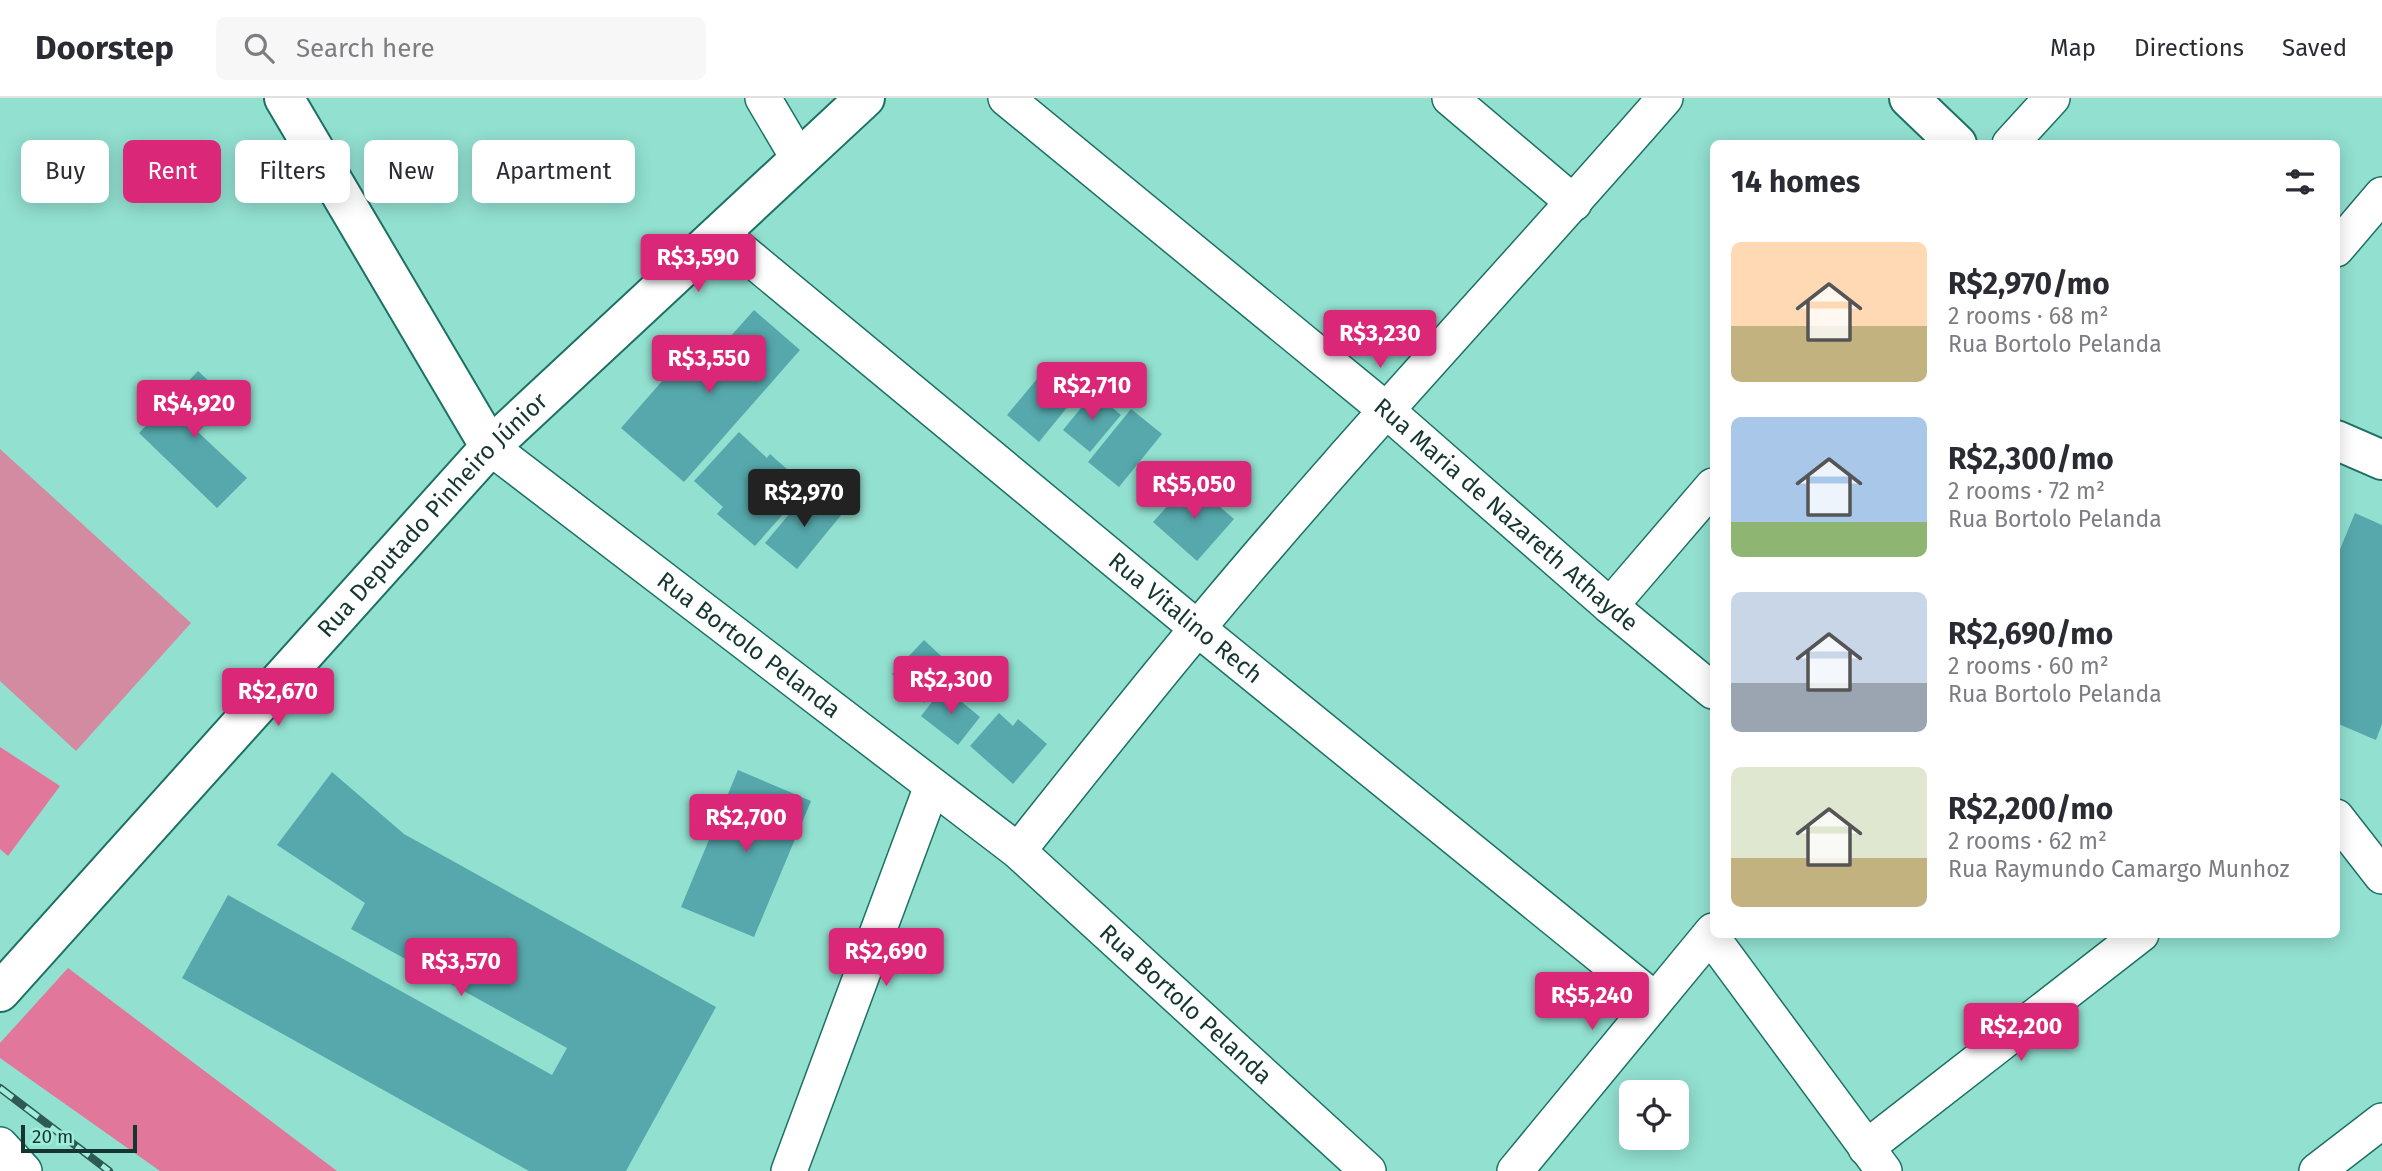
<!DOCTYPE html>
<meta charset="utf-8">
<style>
body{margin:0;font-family:"Fira Sans",sans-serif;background:#f7f7f7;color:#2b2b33;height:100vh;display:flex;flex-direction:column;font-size:26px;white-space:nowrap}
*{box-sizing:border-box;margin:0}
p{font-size:23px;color:#7c7c81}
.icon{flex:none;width:38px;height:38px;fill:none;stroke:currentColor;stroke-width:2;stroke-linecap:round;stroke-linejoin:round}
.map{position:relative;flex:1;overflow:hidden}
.side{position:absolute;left:1710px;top:42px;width:630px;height:798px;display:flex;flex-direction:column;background:#fff;border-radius:10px;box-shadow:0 4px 18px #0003}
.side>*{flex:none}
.hud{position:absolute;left:21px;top:42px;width:665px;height:63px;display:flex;gap:14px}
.tools{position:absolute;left:1619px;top:982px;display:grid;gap:14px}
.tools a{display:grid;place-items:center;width:70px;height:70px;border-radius:10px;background:#fff;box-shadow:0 4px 18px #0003;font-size:35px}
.scale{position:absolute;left:21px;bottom:18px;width:116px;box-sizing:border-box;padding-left:7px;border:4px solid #153630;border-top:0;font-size:19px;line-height:24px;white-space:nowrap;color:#153630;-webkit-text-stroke:5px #9feddd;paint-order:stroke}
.price{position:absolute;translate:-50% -60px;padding:0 16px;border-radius:7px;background:#db2777;color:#fff;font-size:23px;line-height:46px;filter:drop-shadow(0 2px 4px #0008)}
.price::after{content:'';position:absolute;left:50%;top:42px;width:21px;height:16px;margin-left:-10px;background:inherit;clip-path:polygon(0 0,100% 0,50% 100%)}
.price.selected{background:#222;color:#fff}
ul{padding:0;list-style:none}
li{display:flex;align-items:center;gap:21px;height:175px;padding:0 21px}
li span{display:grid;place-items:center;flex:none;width:196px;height:140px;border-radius:10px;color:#555}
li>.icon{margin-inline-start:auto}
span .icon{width:84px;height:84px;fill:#fffc;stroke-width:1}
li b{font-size:30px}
h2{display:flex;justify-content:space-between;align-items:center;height:84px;padding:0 21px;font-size:30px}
.tag{padding:0 24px;border-radius:10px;background:#fff;box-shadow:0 4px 18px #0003;font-size:24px;line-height:63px}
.tag.selected{background:#db2777;color:#fff}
header{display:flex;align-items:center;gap:42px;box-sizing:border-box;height:98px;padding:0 35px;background:#fff;border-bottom:2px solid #e1e1e2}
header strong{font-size:33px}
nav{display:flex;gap:38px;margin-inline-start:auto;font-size:24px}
.search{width:490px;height:63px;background:#f7f7f7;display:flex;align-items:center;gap:18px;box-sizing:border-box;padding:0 24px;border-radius:10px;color:#7c7c81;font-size:26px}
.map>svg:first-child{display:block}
.green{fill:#d28ba0}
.forest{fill:#e1779a}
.building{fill:#56a8ac}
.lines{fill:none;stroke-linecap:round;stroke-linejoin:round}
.minor-casing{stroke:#1d7164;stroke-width:38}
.tertiary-casing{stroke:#1d7164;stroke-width:42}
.minor{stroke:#fff;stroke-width:35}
.tertiary{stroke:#fff;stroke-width:38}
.rail-casing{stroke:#2f5a52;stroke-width:8}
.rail{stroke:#9feddd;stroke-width:5;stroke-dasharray:16;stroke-linecap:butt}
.labels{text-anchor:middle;stroke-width:6;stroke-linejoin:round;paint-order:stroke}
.street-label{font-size:24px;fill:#153630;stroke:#9feddd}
</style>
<header>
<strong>Doorstep</strong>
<div class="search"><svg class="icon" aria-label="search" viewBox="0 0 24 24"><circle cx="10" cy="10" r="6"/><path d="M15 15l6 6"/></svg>Search here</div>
<nav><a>Map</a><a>Directions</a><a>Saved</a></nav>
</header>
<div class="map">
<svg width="2382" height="1073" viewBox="0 0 2382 1073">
<rect width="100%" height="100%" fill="#92e0d0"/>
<path class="green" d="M0,351L191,525L76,653L0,583Z"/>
<path class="forest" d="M0,649L60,688L8,758L0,751Z
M68,870L337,1073H160L0,960V945Z"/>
<path class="building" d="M754,212L800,252L684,384L621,330L698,242L714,257Z
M1051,264L1083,290L1039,344L1007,317Z
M198,273L229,302L198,334L247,380L217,410L139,335Z
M1094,294L1121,317L1090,354L1063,332Z
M1131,311L1162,336L1119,389L1088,364Z
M739,334L767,360L770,356L807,389L755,448L717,416L723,409L694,383Z
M1190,383L1234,421L1197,463L1153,424Z
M811,390L842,416L797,471L765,445Z
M2355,415L2382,427V626L2376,642L2336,625V461Z
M924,542L955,571L924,605L892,576Z
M944,589L980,619L958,647L921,618Z
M999,615L1013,628L1018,621L1047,646L1013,686L970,648Z
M738,672L811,703L754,839L681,809Z
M332,674L404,736L716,909L626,1073H529L182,880L228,797L552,977L567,950L351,831L365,805L277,747Z"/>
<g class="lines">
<g class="minor-casing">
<g id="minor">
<path d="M763,0L799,61"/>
<path id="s1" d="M1006,0L1386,312L1610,508L1713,593"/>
<path d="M1450,0L1574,105"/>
<path d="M2010,46L2052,0"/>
<path id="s2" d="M720,135L1197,530L1655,902"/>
<path d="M2336,151L2382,97"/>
<path id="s3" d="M490,349L1018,753L1368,1073"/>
<path d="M1610,508L1713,388"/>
<path d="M2336,719L2382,778"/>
<path d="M1018,753C1077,679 1136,604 1197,531C1348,349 1510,178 1665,0"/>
<path d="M1710,837L1884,1073"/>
<path d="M0,1047L24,1073"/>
<path d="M1866,1050L2141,836"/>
<path d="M789,1073L932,688"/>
<path d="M1515,1073L1713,833"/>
<path d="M2317,1073L2382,1023"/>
</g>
</g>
<g class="tertiary-casing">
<g id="tertiary">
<path d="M284,0L490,349"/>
<path d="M1909,0L1957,46"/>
<path d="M2336,342L2382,362"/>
<path id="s4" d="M0,894L490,349L865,0"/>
</g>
</g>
<use href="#minor" class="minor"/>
<use href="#tertiary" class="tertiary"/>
<g class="rail-casing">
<path id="rail" d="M0,990L109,1073"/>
</g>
<use href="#rail" class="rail"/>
</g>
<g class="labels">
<g class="street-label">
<text dy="8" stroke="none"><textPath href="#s1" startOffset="651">Rua Maria de Nazareth Athayde</textPath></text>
<text dy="8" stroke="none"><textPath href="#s4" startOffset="644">Rua Deputado Pinheiro Júnior</textPath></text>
<text dy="8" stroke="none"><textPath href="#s2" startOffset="604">Rua Vitalino Rech</textPath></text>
<text dy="8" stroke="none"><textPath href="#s3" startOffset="326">Rua Bortolo Pelanda</textPath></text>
<text dy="8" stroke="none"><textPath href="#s3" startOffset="892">Rua Bortolo Pelanda</textPath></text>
</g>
</g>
</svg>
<div class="tools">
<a><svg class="icon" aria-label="locate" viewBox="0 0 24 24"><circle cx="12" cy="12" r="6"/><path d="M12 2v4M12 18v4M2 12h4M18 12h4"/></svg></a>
</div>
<div class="scale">20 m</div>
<b class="price" style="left:698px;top:196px">R$3,590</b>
<b class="price" style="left:1380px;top:272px">R$3,230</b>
<b class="price" style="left:709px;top:297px">R$3,550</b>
<b class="price" style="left:1092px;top:324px">R$2,710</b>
<b class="price" style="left:194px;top:342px">R$4,920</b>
<b class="price" style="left:1194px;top:423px">R$5,050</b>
<b class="price selected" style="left:804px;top:431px">R$2,970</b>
<b class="price" style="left:951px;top:618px">R$2,300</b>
<b class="price" style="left:278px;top:630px">R$2,670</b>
<b class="price" style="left:746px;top:756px">R$2,700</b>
<b class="price" style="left:886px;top:890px">R$2,690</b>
<b class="price" style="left:461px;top:900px">R$3,570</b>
<b class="price" style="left:1592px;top:934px">R$5,240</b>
<b class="price" style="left:2021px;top:965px">R$2,200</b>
<div class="hud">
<a class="tag">Buy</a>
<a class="tag selected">Rent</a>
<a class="tag">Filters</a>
<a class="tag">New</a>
<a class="tag">Apartment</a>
</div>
<section class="side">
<h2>14 homes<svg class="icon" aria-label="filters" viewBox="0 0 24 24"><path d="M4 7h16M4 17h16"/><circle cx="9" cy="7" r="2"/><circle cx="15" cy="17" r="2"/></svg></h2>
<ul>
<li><span style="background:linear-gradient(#ffd9b3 60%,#c2b280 0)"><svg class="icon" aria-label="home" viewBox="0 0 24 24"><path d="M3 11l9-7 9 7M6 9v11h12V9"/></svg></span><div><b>R$2,970/mo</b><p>2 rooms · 68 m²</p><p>Rua Bortolo Pelanda</p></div></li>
<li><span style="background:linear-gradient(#a9c7e8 75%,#8fb573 0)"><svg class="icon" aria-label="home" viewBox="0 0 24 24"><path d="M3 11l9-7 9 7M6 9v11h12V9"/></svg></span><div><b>R$2,300/mo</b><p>2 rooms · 72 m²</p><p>Rua Bortolo Pelanda</p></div></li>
<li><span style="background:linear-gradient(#c9d6e8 65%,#9aa5b1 0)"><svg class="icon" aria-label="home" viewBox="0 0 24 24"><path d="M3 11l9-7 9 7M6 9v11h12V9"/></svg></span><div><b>R$2,690/mo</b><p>2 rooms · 60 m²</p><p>Rua Bortolo Pelanda</p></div></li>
<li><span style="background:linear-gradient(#dfe7d0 65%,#c2b280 0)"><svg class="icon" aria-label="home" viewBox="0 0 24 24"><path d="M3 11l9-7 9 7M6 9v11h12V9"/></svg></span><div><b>R$2,200/mo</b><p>2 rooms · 62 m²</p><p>Rua Raymundo Camargo Munhoz</p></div></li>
</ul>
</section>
</div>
